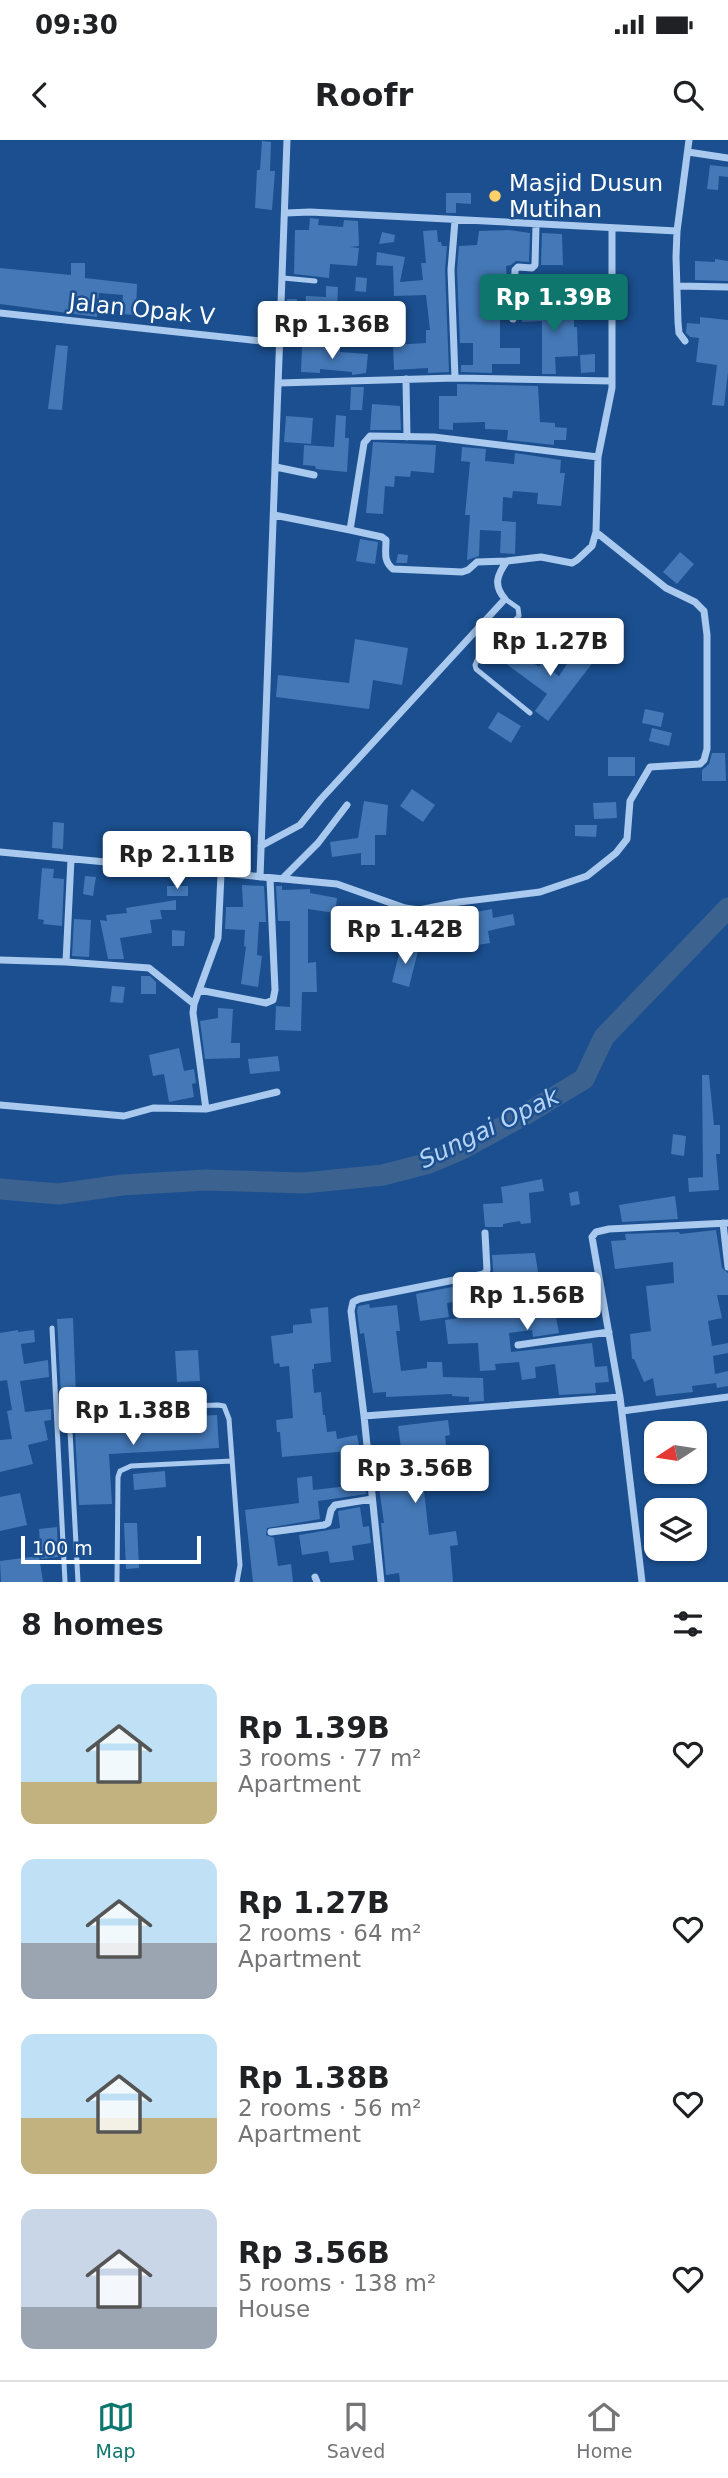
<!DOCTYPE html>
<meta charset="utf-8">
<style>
body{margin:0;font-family:"DejaVu Sans",sans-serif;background:#f2f2f2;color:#202124;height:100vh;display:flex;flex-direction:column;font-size:26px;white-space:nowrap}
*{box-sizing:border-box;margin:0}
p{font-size:23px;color:#757577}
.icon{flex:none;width:38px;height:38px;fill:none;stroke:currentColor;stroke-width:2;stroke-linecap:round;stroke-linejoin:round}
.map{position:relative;height:1442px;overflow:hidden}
.drawer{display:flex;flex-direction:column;background:#fff;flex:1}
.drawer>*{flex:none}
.needle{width:46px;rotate:258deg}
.tools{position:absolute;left:644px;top:1281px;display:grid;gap:14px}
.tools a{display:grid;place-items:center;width:63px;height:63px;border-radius:14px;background:#fff;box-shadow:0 2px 5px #0004;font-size:35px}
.scale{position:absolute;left:21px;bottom:18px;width:180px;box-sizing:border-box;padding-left:7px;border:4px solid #fff;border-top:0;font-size:19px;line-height:24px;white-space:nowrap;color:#fff;-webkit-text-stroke:5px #1b4f8f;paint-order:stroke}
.price{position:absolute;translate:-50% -60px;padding:0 16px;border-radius:7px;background:#fff;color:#222;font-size:23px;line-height:46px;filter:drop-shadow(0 2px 4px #0008)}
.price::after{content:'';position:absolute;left:50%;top:42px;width:21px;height:16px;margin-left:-10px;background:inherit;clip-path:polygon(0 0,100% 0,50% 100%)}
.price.selected{background:#0f766e;color:#fff}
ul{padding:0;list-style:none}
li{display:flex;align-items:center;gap:21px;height:175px;padding:0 21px}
li span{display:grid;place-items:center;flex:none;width:196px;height:140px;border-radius:14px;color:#555}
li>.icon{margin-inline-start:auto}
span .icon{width:84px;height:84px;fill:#fffc;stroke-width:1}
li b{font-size:30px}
h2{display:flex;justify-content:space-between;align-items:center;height:84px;padding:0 21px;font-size:30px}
.status{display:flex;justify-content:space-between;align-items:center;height:49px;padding:0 35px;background:#fff;direction:ltr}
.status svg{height:19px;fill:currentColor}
header{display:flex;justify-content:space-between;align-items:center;height:91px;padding:0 21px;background:#fff;font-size:32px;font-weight:700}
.menu{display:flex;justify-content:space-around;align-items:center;height:98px;border-top:2px solid #e0e0e0;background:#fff;font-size:19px;color:#757577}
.menu a{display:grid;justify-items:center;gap:4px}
.menu .selected{color:#0f766e}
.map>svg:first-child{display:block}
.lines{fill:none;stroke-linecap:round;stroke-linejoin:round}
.river{stroke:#3c6290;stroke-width:21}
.building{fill:#4478b7}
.service{stroke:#a9c9ee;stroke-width:5}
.minor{stroke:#a9c9ee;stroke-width:7}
.poi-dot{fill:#ffd166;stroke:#1b4f8f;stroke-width:2.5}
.labels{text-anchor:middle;stroke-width:5;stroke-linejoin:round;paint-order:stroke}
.poi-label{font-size:23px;fill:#fff;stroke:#1b4f8f;text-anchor:start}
.street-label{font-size:23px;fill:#fff;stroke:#1b4f8f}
.water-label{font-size:24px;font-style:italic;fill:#b5d3f5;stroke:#1b4f8f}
</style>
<div class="status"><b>09:30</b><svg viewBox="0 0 49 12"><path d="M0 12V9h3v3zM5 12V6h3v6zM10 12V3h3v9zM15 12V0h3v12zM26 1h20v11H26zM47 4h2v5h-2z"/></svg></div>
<header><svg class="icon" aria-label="back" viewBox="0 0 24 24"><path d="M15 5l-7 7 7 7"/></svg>Roofr<svg class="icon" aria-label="search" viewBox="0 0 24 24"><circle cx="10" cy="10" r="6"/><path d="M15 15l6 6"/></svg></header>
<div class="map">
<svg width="728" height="1442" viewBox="0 0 728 1442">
<rect width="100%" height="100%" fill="#1b4f8f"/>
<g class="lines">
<path class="river" d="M0,1049L59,1054L122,1045L206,1040L304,1043L383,1035L429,1023L462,1009L526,974L584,939L604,897L728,768"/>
</g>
<path class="building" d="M262,1L271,2L270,31H275L272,70L255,68L257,30H260Z
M710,25L728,27V37L719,36L718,50L707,49Z
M446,53H471V64L456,63V73H446Z
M310,78L319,79L318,85L343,87L344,80L358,81L359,106L350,107L359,108L357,126L330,124L329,138L294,134L295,90H309Z
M437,90L438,102H441L442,106H447L445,130L449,232L428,233V228L394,230L393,205L426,203V190H430L426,155L394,156L393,126L376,125L377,112L405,117L400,142L423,140L421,123H426L423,91Z
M509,90L530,93L529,122L516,121L511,125L506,126L508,159H500V208H520V224H492V233L461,232V225H473V203H460L457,130L459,106L477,105L479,91Z
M382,92L395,95L394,102L379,104Z
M542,93L562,94L563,125H541Z
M715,119L728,121V141L695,140V121L715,122Z
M71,123H85V138L137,144L136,175L121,174L123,155L99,153L97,177L0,164V128L71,135Z
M356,137L367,138L366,152L355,151Z
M326,146L338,147L337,171L305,168L306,156L326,157Z
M287,159H297L296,172H287Z
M521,165H536V169H574V187H577L578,216L555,217L556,234H542V181L522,182Z
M367,177L399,179L397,199L365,196Z
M700,177L728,180V232L724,266L712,265L717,225L696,222L699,198L690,197L686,193L687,183L700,184Z
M56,205L68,206L62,270L48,269Z
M302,206L340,208V212L368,214L366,233L352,235V232L320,229V233L301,232Z
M595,214V232L581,233L580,215Z
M457,244L538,246L540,282L555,283V287L567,288L566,300H554V305L507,300L508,290L485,289V282L453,283V290L439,289V256H457Z
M351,247H364L362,270H350Z
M372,264L400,266L401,290H370Z
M336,275L346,276L345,298H349L347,332L316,329L315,326L303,325L304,305L334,307Z
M286,276L313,278L311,304L284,302Z
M373,302L436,305L434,333L411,331L410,337L395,336L394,347L385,346L383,374L366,373Z
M462,307L486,309L485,321L514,324L515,313L561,320L560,333H565L561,366L537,364L538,353L513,351L512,358L503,357L502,381L516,382L515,414L500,413L501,391L480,390L479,416L467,420L470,375H465L470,322L461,321Z
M360,399L378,402L375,424L356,421Z
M680,412L694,424L677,444L663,432Z
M398,414L408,415L407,423H396Z
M355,499L408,508L402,545L373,540L369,569L276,557L278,535L349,543Z
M511,507L539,527L541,523L559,536L577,509L594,521L548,581L535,571L547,554L501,520Z
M645,569L664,573L661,587L642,583Z
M498,572L521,586L511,603L488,588Z
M652,588L672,593L669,606L649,601Z
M712,613H725L726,641H702V630L709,624Z
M608,617H635V636H608Z
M412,649L435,665L423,682L400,666Z
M364,661L388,665L386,695H375V725H361V713L332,717L330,702L358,698Z
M616,662L617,678L594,679L593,663Z
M53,682L64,683L63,709L52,708Z
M575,685H597L596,697L575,696Z
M42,728L54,729L53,738L64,739L62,786L43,784L44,780L38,779Z
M85,736L96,737L93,756L83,754Z
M242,745L264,746L266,782H259L257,815L262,816L258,847L241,844L246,807L244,806L245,790L225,789L226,767H243Z
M167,746H188V756H167Z
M276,746H282V750L310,749V753L337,758L335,773L308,769V823L316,822L317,852H302L301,891L275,890L276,866L290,867V781H278Z
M176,760V770H160L162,779L150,780L152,793L120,798L124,819H108L100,780L107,781L106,775L127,773L126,768Z
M348,769L371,771L368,800L346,797Z
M492,769L493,778L513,774L515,785L488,791L490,803L465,807L460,775Z
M74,779L91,780L89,817L72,816Z
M172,790L185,791L184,806H172Z
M401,806L418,811L409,847L392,842Z
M141,836H150L156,842V854H141Z
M112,846L125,847L123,863L110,862Z
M218,868L233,869L231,903H240V918L205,919L200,881L218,878Z
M179,908L184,931L194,929L196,943L192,944L194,957L169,962L164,934L153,936L149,915Z
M278,916L280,931L250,934L248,919Z
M702,935H709L714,985H720V1014H716L719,1050L689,1052L688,1038L703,1037Z
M673,994L686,996L684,1016L671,1014Z
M542,1039L544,1051L529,1053L531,1083L521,1084L520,1081L503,1084V1087H485L483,1064L503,1063L501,1047Z
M578,1051L580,1064L571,1066L569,1053Z
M675,1056L678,1079L622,1082L619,1065Z
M716,1090L722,1128L728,1133V1155H717L722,1178L708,1181L712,1206L728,1203V1213L713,1216L715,1234L728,1231V1246L717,1248L716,1243L692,1246L693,1252L656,1256L653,1238L644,1242L634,1219H632L630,1194L651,1191L646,1146L674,1143L673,1122L615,1129L611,1101L626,1100L625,1094L679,1092L680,1094Z
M535,1113L544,1169L554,1167L559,1193L533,1197L532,1190L509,1193L511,1212L592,1203L595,1227L607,1226L609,1242L595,1243L596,1253L559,1255L555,1224L535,1227L536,1238L522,1240L519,1222L495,1224L496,1230L480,1231L478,1203L448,1204L445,1180L521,1169L518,1152L512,1153L510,1140L494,1142L492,1115Z
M483,1141L485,1157L447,1163L449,1177L420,1181L416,1154Z
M369,1164L370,1168L397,1165L400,1191H396L401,1231L427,1228V1222H442L443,1237L483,1238L484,1261L469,1262V1257L452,1256V1254L386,1257V1252L373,1253L364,1193L360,1194L357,1171L358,1166Z
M328,1167L331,1222L314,1224V1229H312L314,1253L321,1252L323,1275H325L327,1292L336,1291L337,1299L357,1295L360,1310L282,1317L280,1292H277L276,1280L293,1278L289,1226L280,1227L279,1223L274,1224L271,1196L293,1193V1185L312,1183L310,1169Z
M73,1178L76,1255H61L57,1179Z
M18,1190V1192L34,1190L35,1202L21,1204L24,1224L48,1220L49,1237L20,1241L25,1272L51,1269V1280L44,1281L48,1300L28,1305L33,1324L0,1332V1300L12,1299L7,1271L12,1270L7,1240L0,1241V1193Z
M198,1210L200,1241L177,1242L175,1211Z
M217,1275L219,1308L109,1314L112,1364L79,1365L75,1292L78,1282Z
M448,1280L450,1295L445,1296L450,1339L423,1342L429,1395L456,1391L458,1405L450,1406L453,1442H400L399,1433L386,1435L381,1383H384L375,1319L402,1315L398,1286Z
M165,1331L166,1347L134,1350L133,1334Z
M312,1336L313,1350L348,1346L347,1343L364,1341L366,1354L318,1361L320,1379L267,1388L266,1395L274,1398L278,1426L291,1424L293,1442H253L245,1370L299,1363L297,1338Z
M20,1353L27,1385L0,1391V1357Z
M360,1367L363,1387L369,1386L371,1403L352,1406L354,1420L330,1423L328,1411L302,1415L299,1395L340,1388L338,1371Z
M124,1383H137L139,1428L126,1429Z
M57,1387L58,1417L41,1419L39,1389Z
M39,1416L43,1442H1L0,1421Z"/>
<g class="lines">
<path class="service" d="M283,138L315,141
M505,459L518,468L519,476L478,518L475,525L476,529L530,573
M52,1188L65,1442
M78,1442L70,1291L74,1275L87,1270L218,1265L224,1266L229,1279L240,1425L237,1442
M117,1442L118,1337L120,1331L131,1326L232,1321"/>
<path class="minor" d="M688,12L728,18
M286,73L310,72L677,91
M455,80L451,130L455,238
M678,146L728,147
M0,173L280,203
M513,179L515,130L518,127L532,128L535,125L536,85
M685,201L679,193L678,182L676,117L677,91L689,0
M406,239L407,297
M279,243L455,238L612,241
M276,327L314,335
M274,375L350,390L364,303L370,296L434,297L598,317
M350,390L382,397L386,400C386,412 383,421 393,429L462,432L468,430L477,422L507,421
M261,706L300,685L321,659L505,459C493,445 497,435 507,421L541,417L572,423L577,420L592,406L596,392L598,317L612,248V89
M0,712L337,744L405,768L419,770L459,762L540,752L587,736L616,713L627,699L630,661L650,627L700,624L704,620L707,609V495L704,471L695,462L666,448L596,392
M260,737L287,0
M282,739L318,703L347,665
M0,820L66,822L71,719
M66,822L149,828L194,864
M199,850L266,863L273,860L275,850L270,739
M0,965L124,976L153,968L206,969L277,952
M206,969L193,873L194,864L218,798L221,734
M723,1083L728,1127
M518,1205L609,1192
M622,1271L728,1257
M364,1276L351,1171L353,1162L359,1159L484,1134L487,1130L485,1093
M271,1392L324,1385L328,1383L331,1370L335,1365L372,1359
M315,1437L317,1442
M381,1442L364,1276L620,1257
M642,1442L620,1257L592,1097L596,1092L609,1089L728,1083"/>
</g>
<circle class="poi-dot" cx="495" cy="56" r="7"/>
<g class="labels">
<g class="poi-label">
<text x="509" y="51">Masjid Dusun<tspan x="509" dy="26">Mutihan</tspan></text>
</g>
<g class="street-label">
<text transform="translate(142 169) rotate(6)" y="8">Jalan Opak V</text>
</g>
<g class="water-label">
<text transform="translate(489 988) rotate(-26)" y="8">Sungai Opak</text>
</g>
</g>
</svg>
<div class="tools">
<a><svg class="needle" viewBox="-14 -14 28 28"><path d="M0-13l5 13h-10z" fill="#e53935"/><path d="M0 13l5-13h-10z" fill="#757577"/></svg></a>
<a><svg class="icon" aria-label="layers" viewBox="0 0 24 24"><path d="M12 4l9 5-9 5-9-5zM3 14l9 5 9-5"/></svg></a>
</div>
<div class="scale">100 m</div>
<b class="price selected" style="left:554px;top:194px">Rp 1.39B</b>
<b class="price" style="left:332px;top:221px">Rp 1.36B</b>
<b class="price" style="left:550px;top:538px">Rp 1.27B</b>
<b class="price" style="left:177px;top:751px">Rp 2.11B</b>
<b class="price" style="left:405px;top:826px">Rp 1.42B</b>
<b class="price" style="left:527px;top:1192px">Rp 1.56B</b>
<b class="price" style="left:133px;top:1307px">Rp 1.38B</b>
<b class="price" style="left:415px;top:1365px">Rp 3.56B</b>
</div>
<section class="drawer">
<h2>8 homes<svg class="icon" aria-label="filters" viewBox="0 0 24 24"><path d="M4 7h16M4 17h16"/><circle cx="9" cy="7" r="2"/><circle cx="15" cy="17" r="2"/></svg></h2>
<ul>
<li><span style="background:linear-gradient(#bfe0f5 70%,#c2b280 0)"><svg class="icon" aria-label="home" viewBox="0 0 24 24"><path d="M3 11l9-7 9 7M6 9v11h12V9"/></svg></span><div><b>Rp 1.39B</b><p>3 rooms · 77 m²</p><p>Apartment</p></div><svg class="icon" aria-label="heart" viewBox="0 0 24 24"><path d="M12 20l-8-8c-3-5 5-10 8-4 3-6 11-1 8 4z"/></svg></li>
<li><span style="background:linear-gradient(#bfe0f5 60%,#9aa5b1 0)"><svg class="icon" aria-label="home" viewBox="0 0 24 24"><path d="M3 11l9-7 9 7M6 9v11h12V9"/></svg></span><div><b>Rp 1.27B</b><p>2 rooms · 64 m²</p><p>Apartment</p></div><svg class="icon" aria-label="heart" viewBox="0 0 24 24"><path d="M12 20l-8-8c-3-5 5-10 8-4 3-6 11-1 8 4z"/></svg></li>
<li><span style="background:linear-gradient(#bfe0f5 60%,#c2b280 0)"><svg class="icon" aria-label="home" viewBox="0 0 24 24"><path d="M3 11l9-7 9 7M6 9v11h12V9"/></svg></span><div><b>Rp 1.38B</b><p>2 rooms · 56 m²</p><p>Apartment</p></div><svg class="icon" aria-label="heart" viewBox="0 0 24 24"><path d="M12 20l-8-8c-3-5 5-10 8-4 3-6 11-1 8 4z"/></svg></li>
<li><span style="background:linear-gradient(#c9d6e8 70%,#9aa5b1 0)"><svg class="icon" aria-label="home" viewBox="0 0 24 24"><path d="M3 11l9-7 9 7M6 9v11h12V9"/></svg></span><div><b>Rp 3.56B</b><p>5 rooms · 138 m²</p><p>House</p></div><svg class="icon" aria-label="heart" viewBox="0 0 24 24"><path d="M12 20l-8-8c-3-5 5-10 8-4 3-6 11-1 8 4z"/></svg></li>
</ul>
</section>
<nav class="menu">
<a class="selected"><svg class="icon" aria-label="map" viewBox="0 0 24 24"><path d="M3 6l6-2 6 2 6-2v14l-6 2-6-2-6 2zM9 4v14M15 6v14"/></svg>Map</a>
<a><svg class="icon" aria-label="saved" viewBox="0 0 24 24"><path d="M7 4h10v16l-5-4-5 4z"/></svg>Saved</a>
<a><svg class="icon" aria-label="home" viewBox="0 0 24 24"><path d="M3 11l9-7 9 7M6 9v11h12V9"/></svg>Home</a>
</nav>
